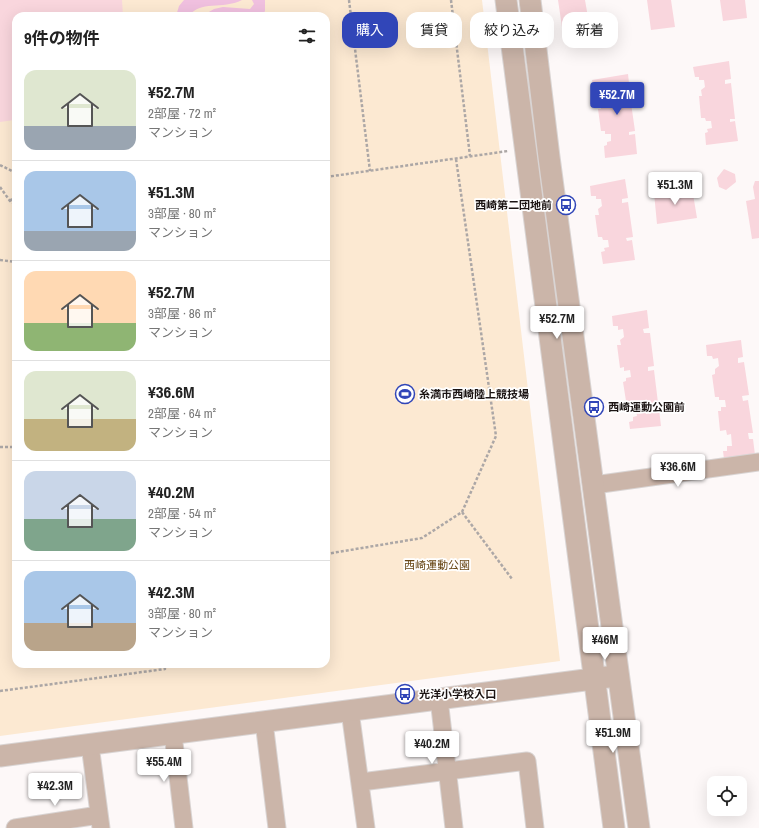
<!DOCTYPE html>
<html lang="ja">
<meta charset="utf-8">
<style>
body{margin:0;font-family:"Archivo Narrow","Noto Sans JP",sans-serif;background:#f6f6f6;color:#222;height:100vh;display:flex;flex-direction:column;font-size:15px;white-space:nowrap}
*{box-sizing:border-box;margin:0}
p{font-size:13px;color:#767676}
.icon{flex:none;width:22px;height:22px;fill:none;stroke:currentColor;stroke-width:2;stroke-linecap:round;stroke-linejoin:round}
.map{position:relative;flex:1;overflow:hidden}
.side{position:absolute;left:12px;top:12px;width:318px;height:656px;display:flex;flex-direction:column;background:#fff;border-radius:12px;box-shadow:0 4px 16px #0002}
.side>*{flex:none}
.banner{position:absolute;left:342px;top:12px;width:357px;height:36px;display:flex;gap:8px}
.fabs{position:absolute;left:707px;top:776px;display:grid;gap:8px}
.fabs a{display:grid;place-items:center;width:40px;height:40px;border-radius:8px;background:#fff;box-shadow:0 4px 16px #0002;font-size:20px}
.price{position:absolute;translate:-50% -34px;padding:0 9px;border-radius:4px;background:#fff;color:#222;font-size:13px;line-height:26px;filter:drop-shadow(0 1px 2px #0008)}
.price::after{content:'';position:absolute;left:50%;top:24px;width:12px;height:9px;margin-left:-6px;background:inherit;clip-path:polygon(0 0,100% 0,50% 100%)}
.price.current{background:#3146b8;color:#fff}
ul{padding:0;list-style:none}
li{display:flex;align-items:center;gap:12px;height:100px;padding:0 12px}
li+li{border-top:1px solid #e0e0e0}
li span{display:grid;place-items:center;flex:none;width:112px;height:80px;border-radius:12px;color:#555}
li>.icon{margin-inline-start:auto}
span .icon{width:48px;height:48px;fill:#fffc;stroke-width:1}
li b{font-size:17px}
h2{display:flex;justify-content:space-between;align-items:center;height:48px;padding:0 12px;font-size:17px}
.tag{padding:0 14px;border-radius:12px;background:#fff;box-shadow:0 4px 16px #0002;font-size:14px;line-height:36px}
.tag.current{background:#3146b8;color:#fff}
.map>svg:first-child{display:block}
.green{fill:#fce9d2;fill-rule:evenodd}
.water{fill:#f0c0df}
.building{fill:#f9d6dd}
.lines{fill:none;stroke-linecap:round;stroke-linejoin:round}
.minor-casing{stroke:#d9d4d3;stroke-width:19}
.tertiary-casing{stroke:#d9d4d3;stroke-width:23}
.path{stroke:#aca7a6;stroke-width:2.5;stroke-dasharray:3 2;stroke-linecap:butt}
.minor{stroke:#cbb5a9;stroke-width:17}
.tertiary{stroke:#cbb5a9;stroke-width:21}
.labels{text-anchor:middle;stroke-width:3.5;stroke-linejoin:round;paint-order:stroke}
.poi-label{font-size:11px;font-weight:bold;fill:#1b1413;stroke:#fff;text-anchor:start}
.park-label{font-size:11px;fill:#684716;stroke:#fff}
</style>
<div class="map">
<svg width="759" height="828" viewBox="0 0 759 828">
<rect width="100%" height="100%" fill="#fdf8f8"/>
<path class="green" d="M0,0H482L560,661L0,736ZM16,16H326V664H16Z"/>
<path class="water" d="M184,0H242C222,10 200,0 189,16H176L179,6Z
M252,0H265V11L262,16H202L214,9L223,7L250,9L254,4Z"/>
<path class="building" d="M0,0H122L123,16H16V99L12,100L14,120L0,122Z
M558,0H585L589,23L562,27Z
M647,0H671L675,27L651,30Z
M720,0H745L747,18L723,21Z
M729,61L731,79L725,80V84L731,83L735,119H730V122L735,121L738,141L706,145L705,133L708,132L707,129L712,128L711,121H706L705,118H701L699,96H702L701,90L705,87L704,80H699V77H695L693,67Z
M628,74L630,92L624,93V97L630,96L635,131L629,132V135L635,134L637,154L605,158L604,146L607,145V142L611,141V134H605V131H601L598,109H601L600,103L604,100V93H599L598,90H594L592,80Z
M724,169L735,174L736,182L726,190L719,187L717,178Z
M625,179L628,198L622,199V203L628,202L633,237L626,238L627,241L632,240L635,260L603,264L601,252L605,251L604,248L609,247L608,240H603L602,237H598L595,215H599L598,209L602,206L601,199H596V196H591L590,186Z
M755,181H759V238L752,239L746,201L755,199L753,187Z
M692,188L697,218L657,224L654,193Z
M647,310L649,328L643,329L644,333H650L654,366L648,367V371L654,370L658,403L654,404L655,409H659L661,426L630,429L629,422L633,421V417L637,416L635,406H631V402L626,401L623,382L626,381V378L631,377L630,370L624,371V367L620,368L617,345H621L620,340L624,337L623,329L618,330V326H613L612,316Z
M741,340L743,357L738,358V363L744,362L749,395L742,396L743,401L748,400L753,433H748L749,439H753L755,455L724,459L723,451H727V446H732L731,434L727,435L726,430L720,431L718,411H721V407H726L725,400H719V397H715L712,375L715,374V369L719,366L718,358L713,359L712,356H707L706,345Z"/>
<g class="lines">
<g class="minor-casing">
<path id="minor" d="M594,485L759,462
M439,699L454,828
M350,711L366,828
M264,722L277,828
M173,734L184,828
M90,745L101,828
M361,782L527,761L535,828
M15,828L99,815"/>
</g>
<g class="tertiary-casing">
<path id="tertiary" d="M506,0L614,828
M530,0L549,157L639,828
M0,756L608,677"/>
</g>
<path class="path" d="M349,0L370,171
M451,0L470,156
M0,165L16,173
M326,177L508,151
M0,187L10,201L16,205
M10,201L16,195
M0,260L16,262
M0,447H16
M462,512L512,579
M326,554L422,538L462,512L496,436L456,159
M0,691L165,669L164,664"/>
<use href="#minor" class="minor"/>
<use href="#tertiary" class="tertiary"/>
</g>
<defs>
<g id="bus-ring" transform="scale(1)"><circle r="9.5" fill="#fff" stroke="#3146b8" stroke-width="1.5"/><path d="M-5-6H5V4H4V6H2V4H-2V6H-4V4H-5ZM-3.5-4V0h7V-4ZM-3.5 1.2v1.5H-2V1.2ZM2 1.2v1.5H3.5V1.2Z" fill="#3146b8"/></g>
<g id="stadium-ring" transform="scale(1)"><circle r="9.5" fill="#fff" stroke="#3146b8" stroke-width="1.5"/><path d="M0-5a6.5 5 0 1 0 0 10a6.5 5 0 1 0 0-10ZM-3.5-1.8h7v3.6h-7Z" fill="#3146b8"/></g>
</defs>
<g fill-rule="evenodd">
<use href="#bus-ring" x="566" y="205"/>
<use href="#stadium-ring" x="405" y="394"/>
<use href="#bus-ring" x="594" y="407"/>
<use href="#bus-ring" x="405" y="694"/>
</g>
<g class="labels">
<g class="poi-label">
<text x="552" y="209" text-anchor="end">西崎第二団地前</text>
<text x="419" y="398">糸満市西崎陸上競技場</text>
<text x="608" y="411">西崎運動公園前</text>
<text x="419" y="698">光洋小学校入口</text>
</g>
<g class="park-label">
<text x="437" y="569">西崎運動公園</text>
</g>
</g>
</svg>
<div class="fabs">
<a><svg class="icon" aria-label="locate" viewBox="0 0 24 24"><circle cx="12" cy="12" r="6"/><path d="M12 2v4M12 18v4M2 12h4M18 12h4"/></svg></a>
</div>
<b class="price current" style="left:617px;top:116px">¥52.7M</b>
<b class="price" style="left:675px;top:206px">¥51.3M</b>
<b class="price" style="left:557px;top:340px">¥52.7M</b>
<b class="price" style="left:678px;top:488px">¥36.6M</b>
<b class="price" style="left:605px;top:661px">¥46M</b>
<b class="price" style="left:613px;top:754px">¥51.9M</b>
<b class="price" style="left:432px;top:765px">¥40.2M</b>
<b class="price" style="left:164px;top:783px">¥55.4M</b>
<b class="price" style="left:55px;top:807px">¥42.3M</b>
<div class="banner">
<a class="tag current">購入</a>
<a class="tag">賃貸</a>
<a class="tag">絞り込み</a>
<a class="tag">新着</a>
</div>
<section class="side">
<h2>9件の物件<svg class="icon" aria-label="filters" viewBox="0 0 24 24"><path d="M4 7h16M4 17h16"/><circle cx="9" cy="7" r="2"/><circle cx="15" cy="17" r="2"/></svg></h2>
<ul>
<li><span style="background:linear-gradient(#dfe7d0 70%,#9aa5b1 0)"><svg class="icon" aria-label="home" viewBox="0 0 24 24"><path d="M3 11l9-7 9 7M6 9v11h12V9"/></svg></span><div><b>¥52.7M</b><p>2部屋 · 72 m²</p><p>マンション</p></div></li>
<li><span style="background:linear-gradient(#a9c7e8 75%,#9aa5b1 0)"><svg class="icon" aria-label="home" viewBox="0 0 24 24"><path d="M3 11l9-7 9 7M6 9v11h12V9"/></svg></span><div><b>¥51.3M</b><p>3部屋 · 80 m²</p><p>マンション</p></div></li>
<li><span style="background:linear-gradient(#ffd9b3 65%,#8fb573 0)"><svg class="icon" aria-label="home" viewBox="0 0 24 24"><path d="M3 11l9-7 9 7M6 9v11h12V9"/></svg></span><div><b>¥52.7M</b><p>3部屋 · 86 m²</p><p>マンション</p></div></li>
<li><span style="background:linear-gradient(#dfe7d0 60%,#c2b280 0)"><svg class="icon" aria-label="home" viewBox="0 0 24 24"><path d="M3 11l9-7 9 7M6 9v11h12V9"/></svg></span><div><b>¥36.6M</b><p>2部屋 · 64 m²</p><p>マンション</p></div></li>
<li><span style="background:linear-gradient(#c9d6e8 60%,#7fa58c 0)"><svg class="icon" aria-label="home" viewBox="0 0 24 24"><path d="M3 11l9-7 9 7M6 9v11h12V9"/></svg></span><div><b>¥40.2M</b><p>2部屋 · 54 m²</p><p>マンション</p></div></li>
<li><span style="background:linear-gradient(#a9c7e8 65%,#b9a48a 0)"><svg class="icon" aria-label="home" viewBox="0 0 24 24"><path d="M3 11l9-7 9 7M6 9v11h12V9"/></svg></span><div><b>¥42.3M</b><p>3部屋 · 80 m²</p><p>マンション</p></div></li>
</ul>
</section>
</div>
